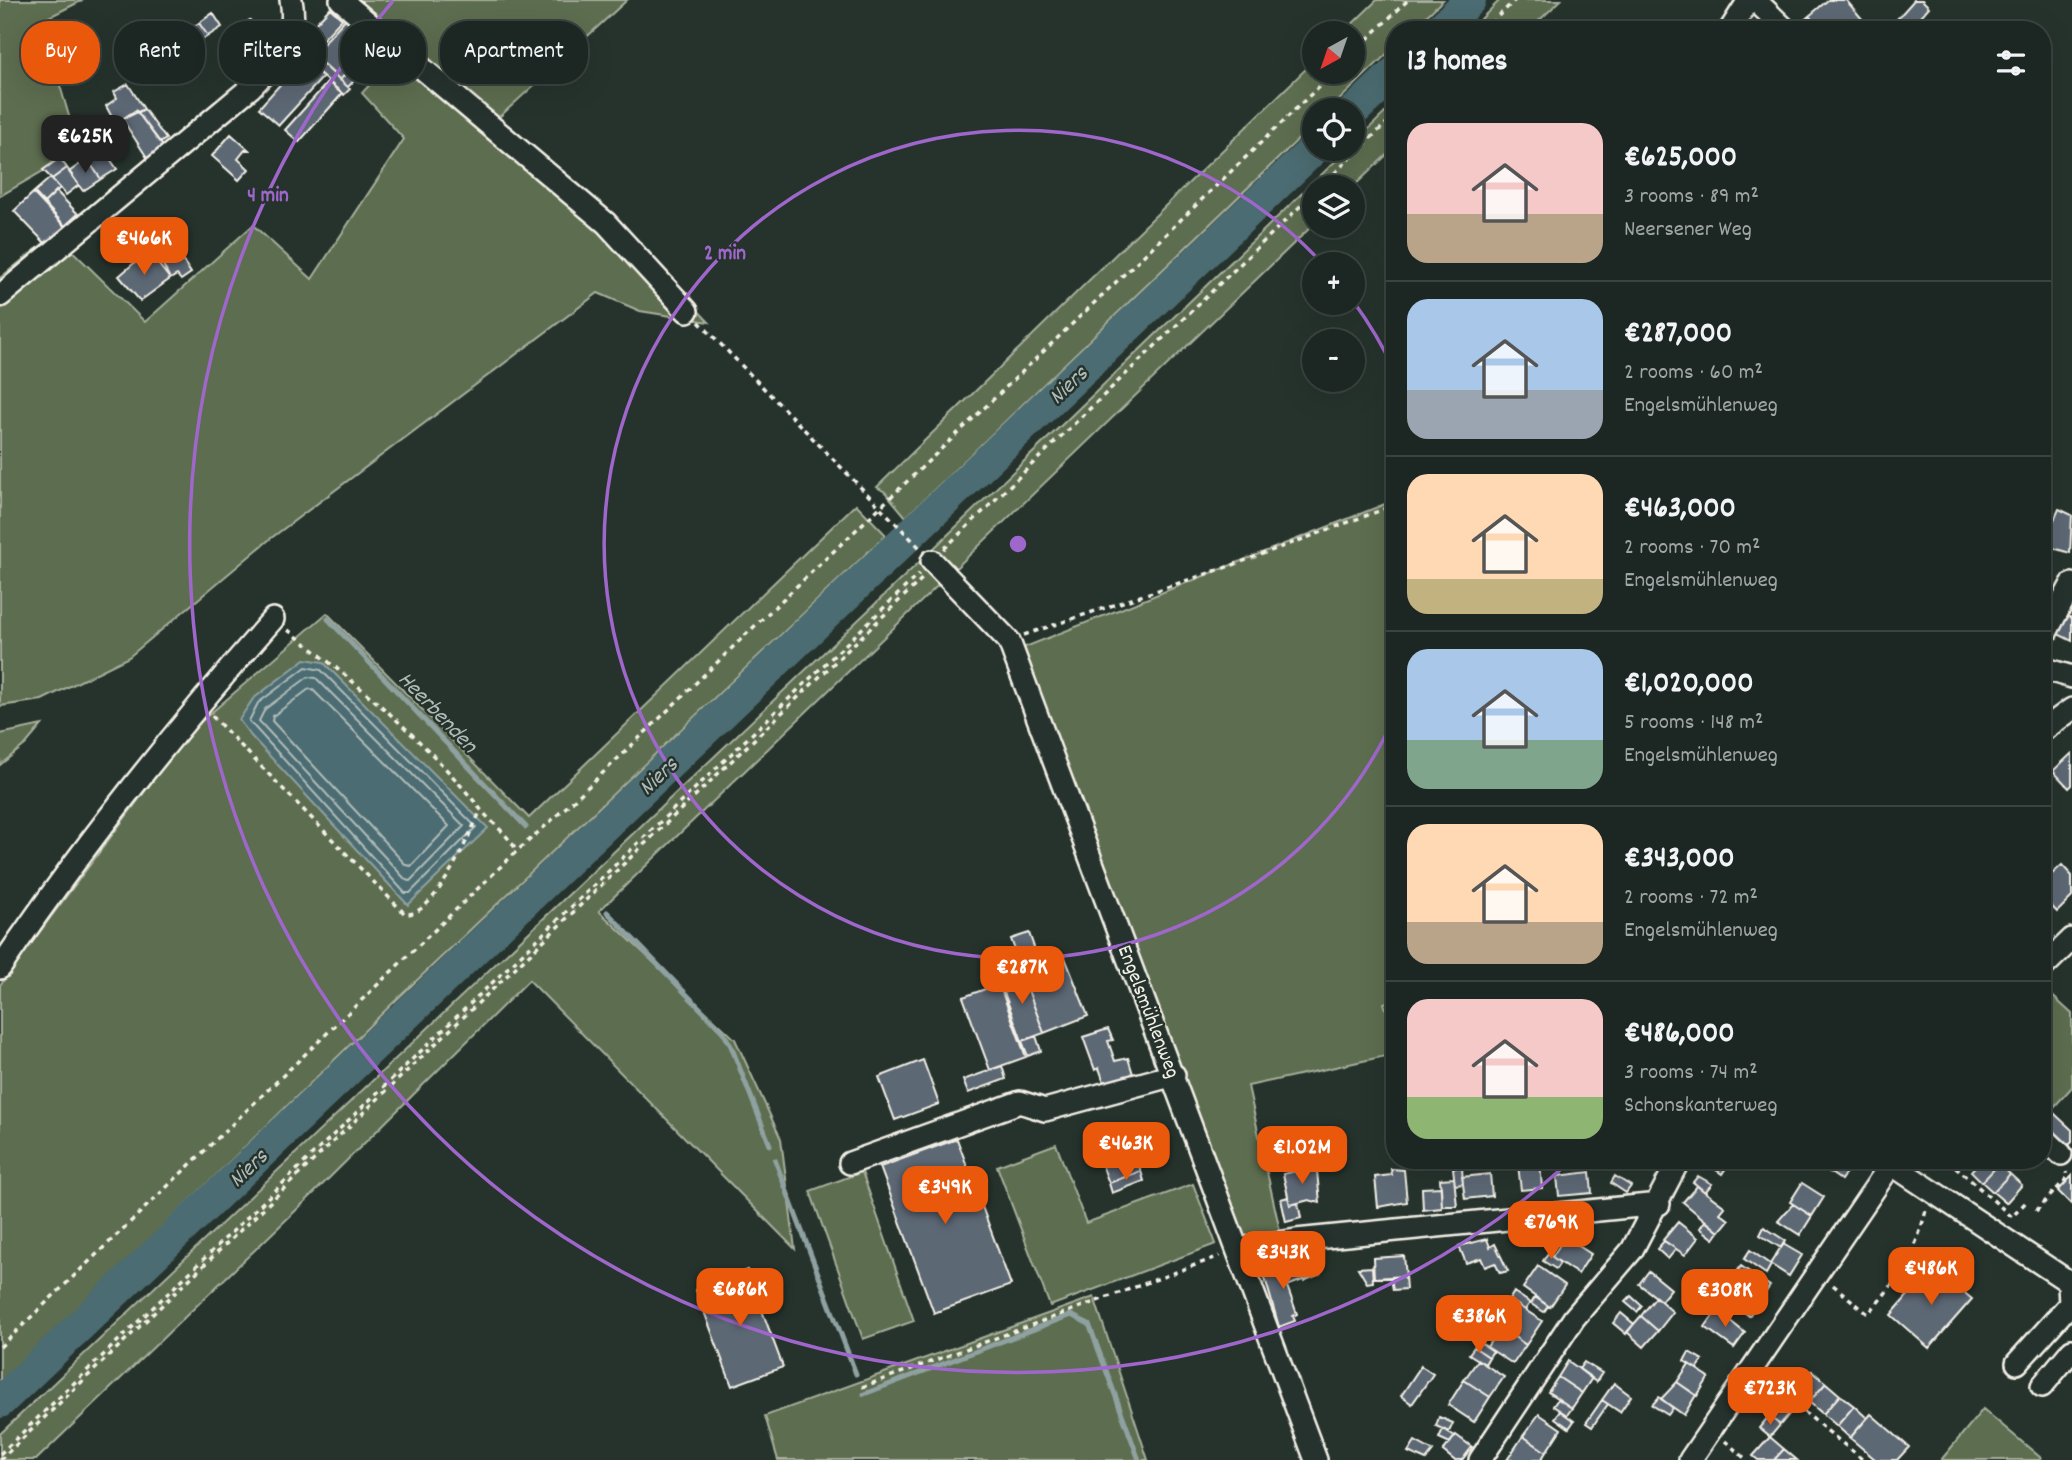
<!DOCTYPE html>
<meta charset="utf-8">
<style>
body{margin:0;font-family:Dekko,sans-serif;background:#29322f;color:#f1f3f6;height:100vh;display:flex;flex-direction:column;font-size:26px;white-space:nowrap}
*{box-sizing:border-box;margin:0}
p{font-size:23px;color:#a0a5a5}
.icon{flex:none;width:38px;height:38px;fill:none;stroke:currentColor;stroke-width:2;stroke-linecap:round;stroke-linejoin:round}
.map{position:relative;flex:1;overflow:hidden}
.side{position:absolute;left:1386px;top:21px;width:665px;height:1148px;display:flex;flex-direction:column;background:#1c2622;border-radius:28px;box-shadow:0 7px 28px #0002,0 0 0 2px #3a4340}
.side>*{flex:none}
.guide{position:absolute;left:21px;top:21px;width:665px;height:63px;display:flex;gap:14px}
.needle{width:46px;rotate:220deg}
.buttons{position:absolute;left:1302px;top:21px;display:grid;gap:14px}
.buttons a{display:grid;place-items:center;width:63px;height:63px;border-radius:50%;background:#1c2622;box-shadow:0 7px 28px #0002,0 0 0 2px #3a4340;font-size:35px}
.price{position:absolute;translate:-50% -60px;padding:0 16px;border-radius:14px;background:#ea580c;color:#fff;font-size:23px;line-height:46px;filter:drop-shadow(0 2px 4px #0008)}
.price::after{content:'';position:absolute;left:50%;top:42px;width:21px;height:16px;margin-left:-10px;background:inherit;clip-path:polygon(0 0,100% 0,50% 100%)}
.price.current{background:#222;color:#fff}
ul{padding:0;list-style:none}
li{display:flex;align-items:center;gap:21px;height:175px;padding:0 21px}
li+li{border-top:2px solid #3a4340}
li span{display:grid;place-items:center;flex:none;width:196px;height:140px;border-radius:21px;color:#555}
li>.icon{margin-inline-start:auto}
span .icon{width:84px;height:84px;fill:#fffc;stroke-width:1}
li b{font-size:30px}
h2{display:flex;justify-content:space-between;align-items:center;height:84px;padding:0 21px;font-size:30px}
.chip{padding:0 24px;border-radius:28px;background:#1c2622;box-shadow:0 7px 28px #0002,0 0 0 2px #3a4340;font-size:24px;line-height:63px}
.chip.current{background:#ea580c;color:#fff}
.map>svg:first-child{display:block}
.green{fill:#5d6d4f;stroke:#a8af9c;stroke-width:2}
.water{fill:#4c6c72;stroke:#8fa1a1;stroke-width:2}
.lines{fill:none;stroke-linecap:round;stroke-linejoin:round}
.shore{stroke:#b1bcb9;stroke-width:2}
.stream{stroke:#8fa1a1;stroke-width:5}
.river{stroke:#4c6c72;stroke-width:32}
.building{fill:#5d6875;stroke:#f4f1e8;stroke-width:2}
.minor-casing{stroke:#f4f1e8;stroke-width:26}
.path{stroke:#f4f1e8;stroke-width:3.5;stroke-dasharray:5 5;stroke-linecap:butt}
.minor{stroke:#26332d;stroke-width:21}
.ring{fill:none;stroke:#9f67cb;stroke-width:3.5}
.labels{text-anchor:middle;stroke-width:5;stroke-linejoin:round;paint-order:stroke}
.street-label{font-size:21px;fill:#f4f1e8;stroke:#26332d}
.water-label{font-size:23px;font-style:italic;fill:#b1bcb9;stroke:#26332d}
.centre{fill:#9f67cb;stroke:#26332d;stroke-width:3.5}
.ring-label{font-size:21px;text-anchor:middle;font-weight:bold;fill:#9f67cb;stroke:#26332d;stroke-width:5;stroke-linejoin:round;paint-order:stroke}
</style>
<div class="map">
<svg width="2072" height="1460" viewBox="0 0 2072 1460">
<rect width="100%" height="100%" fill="#26332d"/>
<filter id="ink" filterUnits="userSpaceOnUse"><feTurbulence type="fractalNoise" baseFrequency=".0143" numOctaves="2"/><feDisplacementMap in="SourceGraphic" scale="14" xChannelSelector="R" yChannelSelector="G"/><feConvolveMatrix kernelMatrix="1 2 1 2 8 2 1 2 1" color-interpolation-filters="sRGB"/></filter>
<g filter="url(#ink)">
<path class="green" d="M0,0H83L41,21L79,150L0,196Z
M353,0H627L496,120L618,226L709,322L640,311L598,293L270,539L129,657L42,700L0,706V278L55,234L145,322L253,225L312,279L404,139L362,93L399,53Z
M1377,0H1443L1412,30H1395V46L1329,110H1314V124L906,517L885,492L877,487L1314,61V72H1353V33H1343Z
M1500,0H1561L1529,30H1470Z
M1395,103V147L1353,187H1314V224L599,911L735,1039L781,1139L795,1249L529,980L314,1193L36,1460H0V1434L932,550L1348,149H1353V144Z
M1395,500V999L1384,1003L1395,1034V1054L1248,1086L1280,1231L1230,1248L1020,649Z
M856,504L886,535L392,1004L0,1385V985L190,731L327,613L529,818Z
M42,725L26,744L0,765V734Z
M2047,991L2072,1014V1087L2053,1108L2042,1099V996Z
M1056,1144L1086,1223L1193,1184L1216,1244L1050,1306L997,1166Z
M862,1172L914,1321L863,1339L810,1191Z
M1094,1297L1148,1460H778L765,1416Z
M1983,1409L2041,1458L2040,1460H1941Z"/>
<path class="water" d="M305,659L323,662L488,828L408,905L251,736L239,720L253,699Z"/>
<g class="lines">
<path class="shore" d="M306,667L321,670L476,827L410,893H405L249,721L258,703Z
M308,677L316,678L464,826L410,881L406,880L259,721L265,709Z
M309,689L313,690L449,826L411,866L406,865L272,721L273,716Z"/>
<path class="stream" d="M328,619L526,827
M607,912L723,1032L731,1046L770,1145
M775,1160L856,1374
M864,1394L1071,1315L1089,1324L1139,1460"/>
<path class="river" d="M1439,30L1470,0
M1353,112L1395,72
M0,1402L1314,149"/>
</g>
<path class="building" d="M1828,0H1846L1863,20L1851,30H1821L1809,16Z
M1914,0H1922L1929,7L1909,30H1893L1890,27Z
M330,8L342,19L311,52L299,41Z
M213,13L222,27L208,36L199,23Z
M1809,16L1821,30H1805L1800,24Z
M347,17L374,43L340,80L313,55Z
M250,20L265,41L248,54L233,32Z
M199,23L208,36L197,43L188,30Z
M374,43L383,50L348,87L340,80Z
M163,46L170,61L163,65L155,49Z
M305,47L350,89L344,95L299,55Z
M239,54L245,63L229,73L224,65Z
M303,59L323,77L279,125L259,108Z
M328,82L342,94L299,142L285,130Z
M128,84L144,109L115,123L106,106L117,98L114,92Z
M144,109L166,139L160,143L138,113Z
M136,110L165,149L148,159L122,119Z
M84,118L90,126L101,119L116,139L93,155L76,124Z
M231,134L249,150H245L238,159L249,169L239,180L212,156Z
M103,149L117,169L101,179L87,159Z
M60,158L67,168L52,179L43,170Z
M87,159L101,179L83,191L69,172Z
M67,168L79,185L66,195L52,179Z
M50,178L60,188L44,203L34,192Z
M56,191L78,214L65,226L44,203Z
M33,193L65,227L47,245L14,211Z
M167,237L191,273L181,280L177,275L170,279L154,246Z
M148,251L170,279L140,301L119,276Z
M2059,509L2072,515L2070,553L2043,545Z
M2065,615L2072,618V641L2056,633Z
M2072,753V785L2069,788L2053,771Z
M2042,786L2053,798L2042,810Z
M2062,865L2072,876V897L2057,912L2042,896V883Z
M1029,933L1040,964L1022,970L1011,939Z
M1064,955L1088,1016L1044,1033L1021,971Z
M1021,971L1044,1033L1022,1041L999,979Z
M999,984L1026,1057L990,1070L963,997Z
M1108,1029L1113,1040L1108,1041L1115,1061L1128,1058L1133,1074L1105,1085L1099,1068L1095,1070L1083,1037Z
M1036,1036L1041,1051L1028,1056L1022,1041Z
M923,1060L939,1104L895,1120L879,1077Z
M1002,1066L1006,1079L968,1093L963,1080Z
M2042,1102L2072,1130V1142L2068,1146L2042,1121Z
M1128,1137L1141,1171L1109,1183L1096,1149Z
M957,1139L1011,1285L934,1313L880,1167Z
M1702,1160H1731L1722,1174Z
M1817,1160H1854L1841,1180L1815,1162Z
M1981,1160H1995L1999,1164L1982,1182L1971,1171Z
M1540,1163L1542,1188L1521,1190L1518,1165Z
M1999,1164L2010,1174L1993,1192L1982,1182Z
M1462,1167L1463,1184L1455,1185L1453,1168Z
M1391,1169L1404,1170L1407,1202L1378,1207L1375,1177L1392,1175Z
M1301,1170L1317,1171L1320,1203L1309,1200L1290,1205L1283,1174Z
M1141,1171L1144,1181L1112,1193L1109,1183Z
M1590,1172L1592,1193L1559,1196L1557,1176Z
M1490,1174L1492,1196L1465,1199L1462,1177Z
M2010,1174L2022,1185L2006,1203L1993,1192Z
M1615,1176L1631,1186L1626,1193L1611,1183Z
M1698,1176L1712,1184L1705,1192L1693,1182Z
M2072,1176V1203L2071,1204L2058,1191Z
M1454,1178L1457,1206H1442L1440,1179Z
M1802,1183L1824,1197L1812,1216L1790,1202Z
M1697,1186L1725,1207L1720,1213L1729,1220L1719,1232L1683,1202Z
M1441,1187L1442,1208L1423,1210L1422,1188Z
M1288,1197L1290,1205L1298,1203L1301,1218L1286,1222L1281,1199Z
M1793,1204L1812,1216L1800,1235L1778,1221Z
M1705,1221L1719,1232L1714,1239L1700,1228Z
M1678,1222L1698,1238L1685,1255L1663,1240Z
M1764,1227L1786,1241L1781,1248L1760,1235Z
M1565,1237L1591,1254L1578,1274L1552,1257Z
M1487,1239L1490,1247L1495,1244L1508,1271L1500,1273L1495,1263L1485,1267L1481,1258L1466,1263L1459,1246Z
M1664,1241L1676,1249L1668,1259L1657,1249Z
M1783,1244L1802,1255L1789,1276L1770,1264Z
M1750,1250L1771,1265L1766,1274L1744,1259Z
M1548,1253L1560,1263L1556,1269L1543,1261Z
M1404,1256L1406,1276L1374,1278L1373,1258Z
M1308,1257L1320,1274L1304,1281L1296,1261Z
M1297,1263L1303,1280L1287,1286L1297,1314L1293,1316L1295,1321L1279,1327L1263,1271Z
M1538,1266L1565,1285L1550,1307L1523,1288Z
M1741,1266L1770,1286L1749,1316L1722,1294Z
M1933,1266L1972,1299L1929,1348L1891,1315Z
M1372,1267L1373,1282L1367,1283L1358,1268Z
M747,1270L783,1367L732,1386L696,1290Z
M1649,1271L1671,1289L1661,1301L1639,1284Z
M1405,1276L1406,1289L1393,1290L1391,1278Z
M1514,1292L1530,1303L1525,1310L1509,1300Z
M1631,1296L1642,1306L1637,1312L1625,1302Z
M1535,1297L1548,1306L1544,1312L1531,1304Z
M1656,1297L1673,1312L1658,1331L1641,1316Z
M1516,1304L1542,1321L1526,1345L1500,1327Z
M1717,1310L1745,1333L1734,1348L1705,1327Z
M1621,1313L1634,1324L1626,1334L1613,1323Z
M1641,1316L1658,1331L1644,1347L1627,1332Z
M1500,1327L1526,1345L1513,1364L1487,1347Z
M1478,1341L1493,1351L1489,1357L1474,1347Z
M1474,1347L1489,1357L1485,1364L1469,1354Z
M1689,1352L1703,1360L1697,1369L1684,1361Z
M1478,1360L1504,1377L1490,1397L1464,1380Z
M1568,1361L1592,1378L1582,1393L1558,1377Z
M1584,1362L1602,1373L1596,1382L1579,1369Z
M1689,1364L1709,1377L1697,1396L1677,1382Z
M1421,1366L1433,1374L1412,1404L1401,1396Z
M1812,1371L1826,1383L1809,1402L1795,1390Z
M1558,1377L1582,1393L1572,1408L1548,1392Z
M1464,1380L1490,1397L1474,1422L1448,1405Z
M1677,1382L1696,1395L1684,1415L1661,1399Z
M1614,1383L1631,1396L1620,1412L1602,1400Z
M1826,1383L1840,1395L1823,1414L1809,1402Z
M1840,1395L1854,1406L1837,1426L1823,1414Z
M1659,1397L1673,1408L1668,1415L1652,1405Z
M1785,1398L1795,1407L1780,1425L1769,1416Z
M1558,1399L1572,1408L1567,1415L1553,1406Z
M1602,1400L1608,1404L1592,1427L1586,1423Z
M1854,1406L1867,1418L1850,1438L1837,1426Z
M1560,1411L1574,1421L1569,1428L1555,1418Z
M1539,1414L1561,1429L1546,1452L1523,1436Z
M1871,1414L1909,1447L1897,1460H1876L1850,1438Z
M1769,1416L1780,1425L1770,1437L1759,1428Z
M1439,1417L1453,1423L1449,1432L1436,1426Z
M1443,1429L1455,1436L1450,1443L1439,1438Z
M1456,1435L1472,1447L1462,1460H1454L1443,1451Z
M1523,1436L1546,1452L1541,1460H1507Z
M1770,1437L1784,1449L1774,1460H1758L1753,1456Z
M1415,1441L1433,1451L1426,1460L1408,1452Z
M1784,1449L1797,1460H1774Z"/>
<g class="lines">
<g class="minor-casing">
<path id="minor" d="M341,0L606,223L687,311
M1755,0L1786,30
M1730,30L1749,0
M0,296L250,88C276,62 299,41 291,0
M932,561L1009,641L1316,1460
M2042,640L2072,584
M2042,668L2072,677
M2042,731L2072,709
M0,968C83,845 175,730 273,619
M2042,968L2072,939
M2042,1136L2061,1154
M850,1163L1020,1102L1045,1110L1174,1075
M1891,1164L2072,1284
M1239,1249L1296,1240L1659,1204
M2017,1363L2070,1304L2069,1285
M2042,1386L2072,1350
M1480,1460L1574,1318L1632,1250L1679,1160
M1690,1460L1894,1160"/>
</g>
<path class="path" d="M1484,30L1515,0
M1353,53L1408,0
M1320,187L1395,115
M699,322L921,549
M944,549L1314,193
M288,630C358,684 423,738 478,806C491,823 506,832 517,851
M1024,635L1230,566L1395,505
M212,716L405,914C435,918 470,832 481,810
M1948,1160L2012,1217L2026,1202
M2036,1211L2068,1177L2067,1172
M1833,1285L1868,1314C1899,1278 1914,1258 1926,1210
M0,1347L517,851C608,772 692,685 780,602C966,426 1150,250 1334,72
M1765,1380L1863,1460
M862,1387L1220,1256
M1725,1441L1747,1460
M0,1454L919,574
M0,1460L925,576"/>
<use href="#minor" class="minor"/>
</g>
</g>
<g class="ring">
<path d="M1395 716A414 414 0 1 1 1321 262M1353 301A414 414 0 0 1 1395 372"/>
<path d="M1567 1164A828 828 0 0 1 393 1"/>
</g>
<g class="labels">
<g class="street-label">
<text transform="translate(1150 1011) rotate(69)" y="7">Engelsmühlenweg</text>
</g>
<g class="water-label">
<text transform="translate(1067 384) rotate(-44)" y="8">Niers</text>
<text transform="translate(439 711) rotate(46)" y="8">Heerbenden</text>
<text transform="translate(657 775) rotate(-44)" y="8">Niers</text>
<text transform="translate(247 1167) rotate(-44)" y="8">Niers</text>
</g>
</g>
<circle cx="1018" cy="544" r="10" class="centre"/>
<g class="ring-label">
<text x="268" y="201">4 min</text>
<text x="725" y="259">2 min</text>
</g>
</svg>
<div class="buttons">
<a><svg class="needle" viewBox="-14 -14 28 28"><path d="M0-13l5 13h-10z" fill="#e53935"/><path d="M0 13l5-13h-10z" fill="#a0a5a5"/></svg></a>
<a><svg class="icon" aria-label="locate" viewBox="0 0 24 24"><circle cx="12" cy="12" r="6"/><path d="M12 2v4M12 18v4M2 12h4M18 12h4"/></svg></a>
<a><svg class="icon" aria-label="layers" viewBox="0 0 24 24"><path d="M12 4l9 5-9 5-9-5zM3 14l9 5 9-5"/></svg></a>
<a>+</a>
<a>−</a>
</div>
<b class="price current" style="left:85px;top:175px">€625K</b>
<b class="price" style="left:144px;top:277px">€466K</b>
<b class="price" style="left:1022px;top:1006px">€287K</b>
<b class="price" style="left:1126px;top:1182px">€463K</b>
<b class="price" style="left:1302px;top:1186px">€1.02M</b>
<b class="price" style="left:945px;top:1226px">€349K</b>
<b class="price" style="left:1551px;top:1261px">€769K</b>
<b class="price" style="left:1283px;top:1291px">€343K</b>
<b class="price" style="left:1931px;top:1307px">€486K</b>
<b class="price" style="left:740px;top:1328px">€686K</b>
<b class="price" style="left:1725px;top:1329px">€308K</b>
<b class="price" style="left:1479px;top:1355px">€386K</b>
<b class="price" style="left:1770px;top:1427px">€723K</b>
<div class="guide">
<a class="chip current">Buy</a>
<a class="chip">Rent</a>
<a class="chip">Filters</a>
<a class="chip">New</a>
<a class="chip">Apartment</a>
</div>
<section class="side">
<h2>13 homes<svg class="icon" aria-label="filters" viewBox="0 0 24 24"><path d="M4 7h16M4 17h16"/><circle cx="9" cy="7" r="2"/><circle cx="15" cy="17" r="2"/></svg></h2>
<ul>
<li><span style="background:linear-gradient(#f6c9c9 65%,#b9a48a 0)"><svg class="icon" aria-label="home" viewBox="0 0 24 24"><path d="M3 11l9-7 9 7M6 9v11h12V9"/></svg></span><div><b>€625,000</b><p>3 rooms · 89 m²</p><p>Neersener Weg</p></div></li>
<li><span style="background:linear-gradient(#a9c7e8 65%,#9aa5b1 0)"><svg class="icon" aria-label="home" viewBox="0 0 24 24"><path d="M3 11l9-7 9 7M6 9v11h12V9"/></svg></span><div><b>€287,000</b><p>2 rooms · 60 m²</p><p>Engelsmühlenweg</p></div></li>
<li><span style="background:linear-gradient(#ffd9b3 75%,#c2b280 0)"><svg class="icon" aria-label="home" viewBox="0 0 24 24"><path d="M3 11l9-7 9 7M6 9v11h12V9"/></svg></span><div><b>€463,000</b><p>2 rooms · 70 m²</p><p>Engelsmühlenweg</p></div></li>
<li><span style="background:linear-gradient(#a9c7e8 65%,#7fa58c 0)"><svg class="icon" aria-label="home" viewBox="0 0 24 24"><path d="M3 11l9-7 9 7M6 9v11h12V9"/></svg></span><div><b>€1,020,000</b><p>5 rooms · 148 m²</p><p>Engelsmühlenweg</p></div></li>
<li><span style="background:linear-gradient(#ffd9b3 70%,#b9a48a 0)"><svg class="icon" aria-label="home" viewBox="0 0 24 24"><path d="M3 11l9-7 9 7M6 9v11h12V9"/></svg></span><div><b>€343,000</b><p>2 rooms · 72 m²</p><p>Engelsmühlenweg</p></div></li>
<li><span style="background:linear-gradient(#f6c9c9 70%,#8fb573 0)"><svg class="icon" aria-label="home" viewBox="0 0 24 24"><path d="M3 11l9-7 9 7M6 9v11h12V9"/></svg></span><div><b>€486,000</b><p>3 rooms · 74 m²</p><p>Schonskanterweg</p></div></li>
</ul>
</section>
</div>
